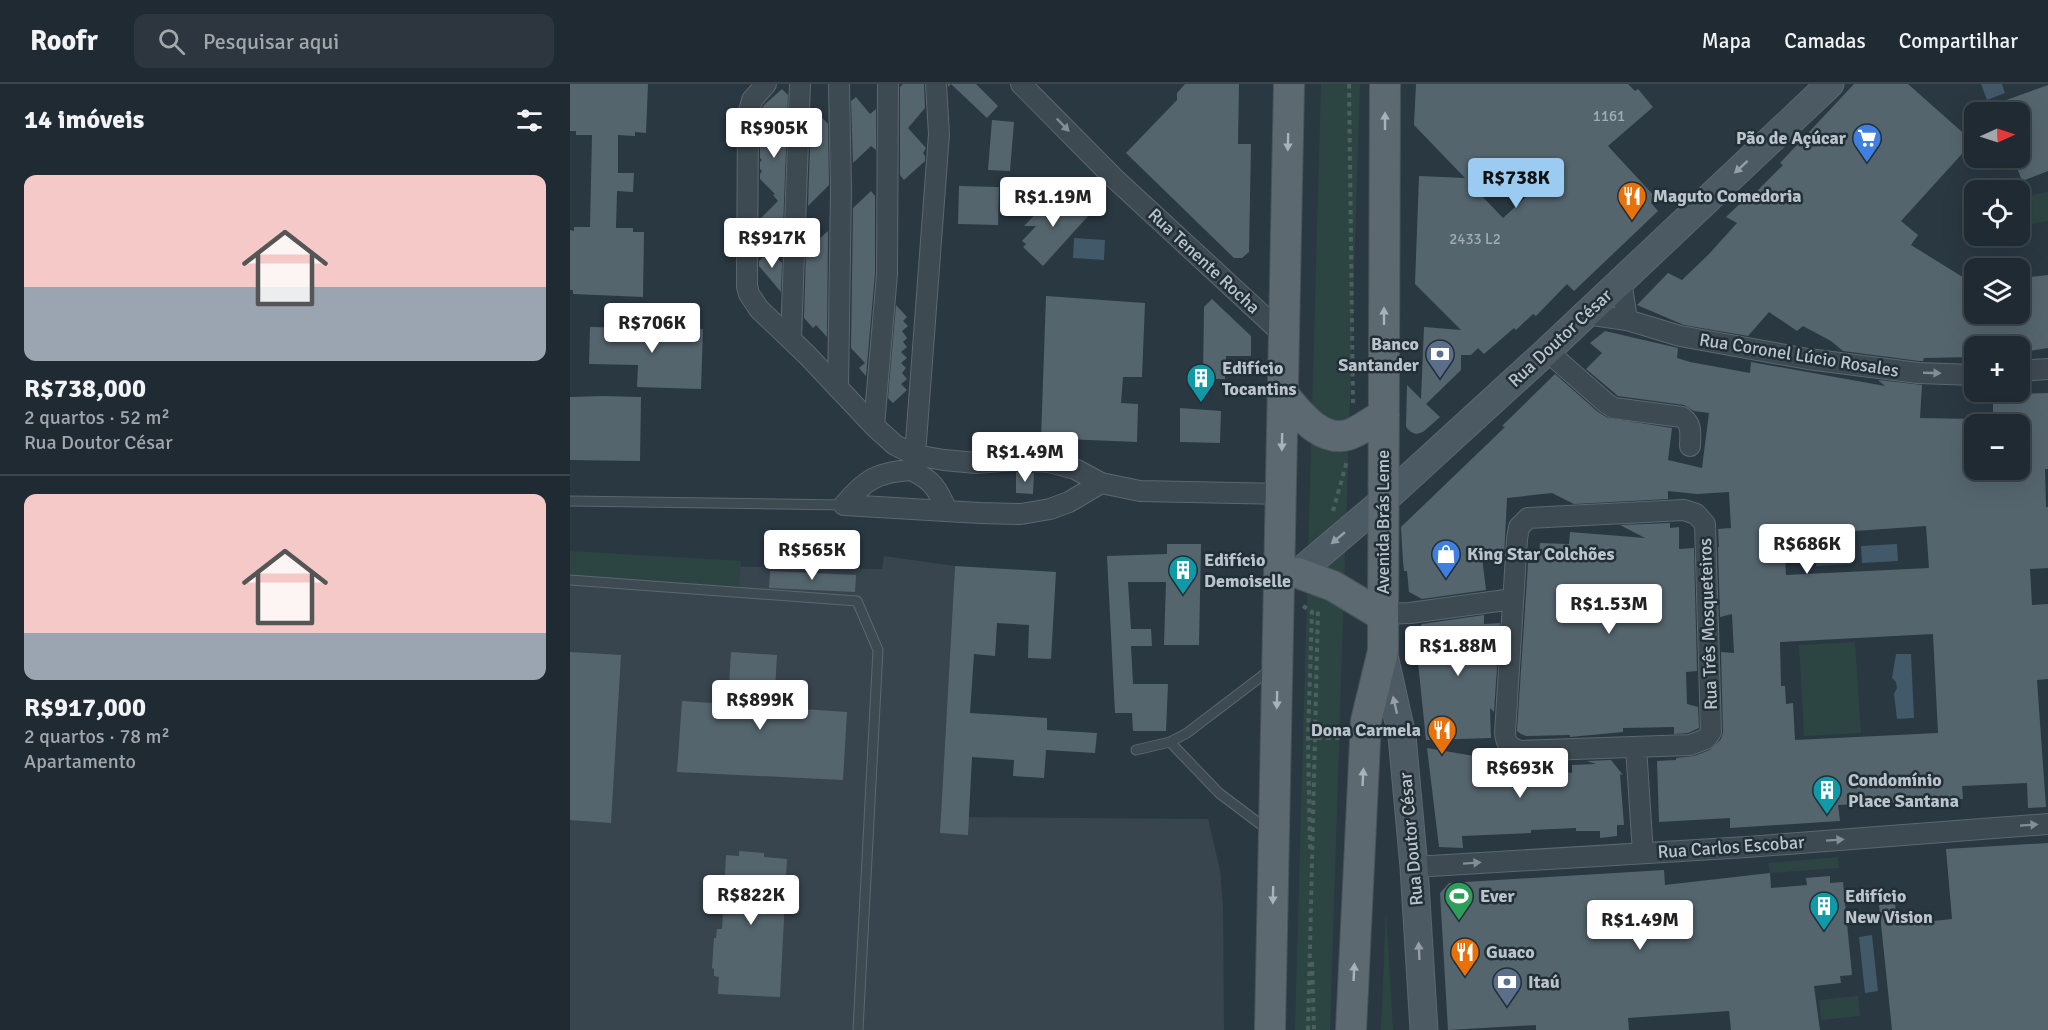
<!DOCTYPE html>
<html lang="pt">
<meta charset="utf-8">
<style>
body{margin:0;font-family:Signika,sans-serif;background:#2d363e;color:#f1f3f6;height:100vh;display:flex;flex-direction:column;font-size:22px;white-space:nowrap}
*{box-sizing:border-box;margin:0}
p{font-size:20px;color:#a2a7ac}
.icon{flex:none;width:33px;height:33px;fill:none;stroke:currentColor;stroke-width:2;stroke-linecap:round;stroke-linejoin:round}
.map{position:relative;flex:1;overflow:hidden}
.details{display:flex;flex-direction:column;background:#202a32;width:570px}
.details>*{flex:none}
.needle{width:39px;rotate:87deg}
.controls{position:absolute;left:1394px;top:18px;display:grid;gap:12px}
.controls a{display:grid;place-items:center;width:66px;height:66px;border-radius:12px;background:#202a32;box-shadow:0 6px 24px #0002,0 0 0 2px #3d464d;font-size:30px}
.price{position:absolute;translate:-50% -51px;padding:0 14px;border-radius:6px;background:#fff;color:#222;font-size:20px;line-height:39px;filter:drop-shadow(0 2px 3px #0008)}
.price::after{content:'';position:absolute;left:50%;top:36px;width:18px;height:14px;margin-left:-9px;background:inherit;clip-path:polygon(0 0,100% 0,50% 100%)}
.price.selected{background:#9bcbf0;color:#111}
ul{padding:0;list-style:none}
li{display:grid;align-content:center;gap:12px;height:318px;padding:0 24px}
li+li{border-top:2px solid #3d464d}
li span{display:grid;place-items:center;height:186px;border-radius:12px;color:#555}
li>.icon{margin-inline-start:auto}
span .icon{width:108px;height:108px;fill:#fffc;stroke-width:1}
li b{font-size:26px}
h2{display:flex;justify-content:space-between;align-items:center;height:72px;padding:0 24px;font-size:26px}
header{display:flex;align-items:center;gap:36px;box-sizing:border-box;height:84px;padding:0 30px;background:#202a32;border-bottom:2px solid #3d464d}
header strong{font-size:28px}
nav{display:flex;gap:33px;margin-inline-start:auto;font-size:21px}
.search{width:420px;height:54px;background:#2d363e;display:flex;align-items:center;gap:15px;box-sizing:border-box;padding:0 21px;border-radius:12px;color:#a2a7ac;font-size:22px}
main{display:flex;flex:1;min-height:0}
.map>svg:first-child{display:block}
.airport{fill:#38454e}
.green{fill:#2d4542}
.water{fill:#415969}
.building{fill:#55656e;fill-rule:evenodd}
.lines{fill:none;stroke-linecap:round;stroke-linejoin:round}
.lane-casing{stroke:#5c676f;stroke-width:11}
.street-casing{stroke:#5c676f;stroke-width:22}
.secondary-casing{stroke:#5c676f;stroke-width:29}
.primary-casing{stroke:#48535b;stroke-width:32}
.path{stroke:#4c605f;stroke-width:4;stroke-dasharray:4.5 4.5;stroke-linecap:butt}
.lane{stroke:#3e4a51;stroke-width:9}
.street{stroke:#3e4a51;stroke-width:20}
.secondary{stroke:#4c5a64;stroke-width:27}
.primary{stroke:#5c6971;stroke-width:30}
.oneway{fill:#a8b2b9}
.oneway2{fill:#838d94}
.oneway3{fill:#949fa7}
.labels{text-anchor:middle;stroke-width:5;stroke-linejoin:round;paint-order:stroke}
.number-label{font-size:15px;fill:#a2acb4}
.poi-label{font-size:18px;font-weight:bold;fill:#bbc4cb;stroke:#222f37;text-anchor:start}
.street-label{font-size:18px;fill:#bbc4cb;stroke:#222f37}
</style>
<header>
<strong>Roofr</strong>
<div class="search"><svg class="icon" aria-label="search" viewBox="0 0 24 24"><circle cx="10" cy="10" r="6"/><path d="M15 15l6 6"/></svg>Pesquisar aqui</div>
<nav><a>Mapa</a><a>Camadas</a><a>Compartilhar</a></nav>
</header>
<main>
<section class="details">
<h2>14 imóveis<svg class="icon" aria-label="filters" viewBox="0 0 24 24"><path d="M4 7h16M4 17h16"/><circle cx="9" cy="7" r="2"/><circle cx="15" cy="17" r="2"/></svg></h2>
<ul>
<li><span style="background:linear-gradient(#f6c9c9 60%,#9aa5b1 0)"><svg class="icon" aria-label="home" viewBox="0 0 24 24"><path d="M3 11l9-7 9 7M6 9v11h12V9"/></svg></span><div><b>R$738,000</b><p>2 quartos · 52 m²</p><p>Rua Doutor César</p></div></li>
<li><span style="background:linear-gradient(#f6c9c9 75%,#9aa5b1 0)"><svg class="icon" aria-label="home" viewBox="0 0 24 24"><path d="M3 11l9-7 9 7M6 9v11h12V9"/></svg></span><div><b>R$917,000</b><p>2 quartos · 78 m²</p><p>Apartamento</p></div></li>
</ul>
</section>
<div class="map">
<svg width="1478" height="946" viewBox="0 0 1478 946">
<rect width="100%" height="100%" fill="#2a3842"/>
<path class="airport" d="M314,472L385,482L371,733L638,735L650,786L653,822L654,946H0V480L312,485Z"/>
<path class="green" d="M751,0H790L760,946H725Z
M1478,108V137L1461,140L1457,112Z
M0,467L171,477L169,505L0,500Z
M1285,558L1291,649L1234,652L1229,561Z
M1268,773L1269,784L1200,789L1198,779Z
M816,826L823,946H811Z
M1288,912L1290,932L1251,936L1249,916Z"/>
<path class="water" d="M1411,0H1432L1435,9L1417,16Z
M504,154L535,156L534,176L503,174Z
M1327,460L1328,477L1292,479L1291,462Z
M1281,463L1282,480L1246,482L1245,465Z
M1326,570H1341L1344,634L1327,635L1324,610L1327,604L1326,598L1322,594Z
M1302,851L1308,907L1295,909L1289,853Z"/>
<path class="building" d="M0,0H78L76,49L65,48V52L48,51V89H64L63,108L47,107L46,144H63V148H74L73,213L3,210V206H0V146L4,147V143H20L22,51H6V47H0Z
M333,0H354L355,24L338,44L356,64L353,69L355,72V77L334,96L330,91V3Z
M378,0H406L428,22L417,34L381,0L378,3Z
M615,0H669L668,60H681L679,168L672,174H664L556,69L607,16V9Z
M846,0H1058L1065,7L1068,5L1083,23L1038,62L1086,114L1081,119L1088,127L1004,207L997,200L966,232L963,230L946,246L944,244L914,270L908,264L901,271H891V286L856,320L870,333L853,348L846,350L841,348L836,343L837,301L851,315L854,243L891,246L845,200L849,92L895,94L844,41ZM943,75L968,102L933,134L908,108Z
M1284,0H1338L1400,55L1391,71L1331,137L1348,151L1341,161L1404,200V230H1449V194L1478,191V264L1453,268L1452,262H1404V273L1354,274L1353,277H1349L1273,267L1261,257L1233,242L1227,247L1199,228L1178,252L1114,241L1067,221L1098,189L1112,196L1139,170L1167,139L1156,133L1180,110L1183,111L1213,81L1210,79Z
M1478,1V87L1452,97L1445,78L1450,77L1449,28H1410L1409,26Z
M212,5L218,11L213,145L201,156L189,143V136L208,117L203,111L205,110L190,95V90L192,87L190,85V78L192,76L190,74V36L192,34L190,32L193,22Z
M286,13L300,30L306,25V66L301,62L283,79L281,17Z
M247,28L258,40L259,101L238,122L241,33Z
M422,36L444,38L440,87L418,86Z
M389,102L429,103L428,141L388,140Z
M301,107L305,112V189L296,292L289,284L295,279L281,264L283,124Z
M498,111L519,131L473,182L453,163L456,160L452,157L466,142H454L479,116L488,123Z
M258,147L257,252V253L246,241L243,244L234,234L236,167Z
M200,167L212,179L211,208L189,182V177Z
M476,212L575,219L572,293H553L551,319L568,320L567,358L471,354Z
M642,215L681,252V272H656L655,295H633L634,223Z
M326,221L337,233L333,237L338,242L332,247L337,254L333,258L337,263L331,268L337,274L331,279L336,284L332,289L337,295L331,300L337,306L323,319L318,314Z
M20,243L133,245L131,305L67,303L68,281L19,280Z
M1035,247L1108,264L1107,274L1120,278L1180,289L1181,278L1315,302L1308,296L1352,301L1350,334L1404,335V386H1449V340H1423V311L1478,309V385H1475L1476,423H1478V484L1460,485L1462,521L1478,520V595L1467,596L1476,723L1458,724L1457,699L1392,702L1393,715L1268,721L1270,737L1160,744V734L1089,738L1087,677L1106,676V674L1124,672L1140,666L1151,655L1153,648L1151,568L1164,569L1162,530L1150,533L1148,463H1149L1148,445L1161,444L1159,408L1127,410L1098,407V415L1004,420L982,409L937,414L934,474L912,473L916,506L852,515L839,508L837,487H834L833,477L831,443L935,343L932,342L985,290L1028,328L1038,334L1102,344L1098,376L1132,384L1139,329L1124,327L1114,321L1048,312L1016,285L1032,269L1020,259ZM1356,442L1359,484L1216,491L1214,452ZM1363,550L1368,649L1225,656L1223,619L1216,620L1215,602H1211L1210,558Z
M33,312L71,313L70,377L0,376V313Z
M610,324L651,327L650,359L610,358Z
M446,388L464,389L463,410L446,409Z
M1100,439V444L1109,443V465L1124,464L1127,587L1116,588L1117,620L1128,623L1129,644L1118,649L1104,650V643L1053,644V648L1000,653V651L956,652L951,650L947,647L958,479H968L970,459L999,460L1000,448L1075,454L1050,441Z
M597,460H631L629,561H594L596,498H558L561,545H581L582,562H561L563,600H598L596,647H563L562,629H545L537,472L597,470Z
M385,482L486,488L481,575L458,574L459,541L427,539L425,572L404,570L400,629L477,634V646L527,649L525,669L476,666L474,694L443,692L444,676L402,673L398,751L370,749Z
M200,487L286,491L285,508L199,504Z
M914,531V540L930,539L924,628L920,624L921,654L856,656L845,549L852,540Z
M0,568L51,571L41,739L0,736Z
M161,568L207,571L204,623L277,628L273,696L107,688L112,617L158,620Z
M857,664L922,675L923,680L937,684L957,683L958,697L993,695L992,687L1002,689V681L1026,680L1017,677L1041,676L1053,691L1050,690L1054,741H1047V752L1030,754V747H1006V744L961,746V749L892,752L893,764L869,763Z
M1478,759V946H1322L1309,821L1325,820L1327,835H1334V840L1382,835L1376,765Z
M169,767L194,769V773L217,775L210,913L148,910L149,893L144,892V885L142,884L144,854H146L147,845H152L156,771L169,772Z
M1094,786L1095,801L1200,789L1201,804L1237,801L1236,794L1260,792V799L1273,798L1282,891L1270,892L1271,899L1244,902L1250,946H1161L1159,927L1058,934L1059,946H966V941L878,946L870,809L879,799Z"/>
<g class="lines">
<g class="lane-casing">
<path id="lane" d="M0,417L274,421
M0,496L287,517L308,566L288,946
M600,658L649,709L698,746
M566,666L600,658L617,649L701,585"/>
</g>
<g class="street-casing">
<path id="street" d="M196,0L182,16L178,31L177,202L179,210L189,225L237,271L304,342L325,361L345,371L374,376L406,379L444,376L479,378L505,385L531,399L570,407L711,410
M451,0L544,94L714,251
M1051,196L1057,236
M1016,230L1057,236L1110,252L1238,275L1348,289L1404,291
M221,255L230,0
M977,267L1036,319L1044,324L1112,333C1123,341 1120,350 1120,362
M1449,287L1478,285
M268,304L271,105L269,0
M304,342L317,190L318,0
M341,386C363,396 368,406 377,427
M274,421C295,396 307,388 341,386L345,371L369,50L366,0
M274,421L410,429L451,430L480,425L499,418L531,399
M1114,426L1126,430L1135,440L1141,648L1136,655L1120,661L950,667C939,663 936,660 935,649L947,455L949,443L958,434Z
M813,530L840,529L943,515
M1066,663L1073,769
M844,783L1177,763L1478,740"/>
</g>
<g class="secondary-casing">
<path id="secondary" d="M709,491L728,489L813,417L977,267L1260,0
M813,567L832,652L844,783L854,946"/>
</g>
<g class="primary-casing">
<path id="primary" d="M713,310C729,330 755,364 785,348C795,343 804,336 814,331
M728,489L763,502L813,532
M700,946L719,0
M781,946L796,637L813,567L815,0"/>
</g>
<path class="path" d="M779,0L783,319
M763,427L777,377
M733,522L742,528L738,654L740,765
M738,654H770
M742,878L744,946
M738,946L748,524"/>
<use href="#lane" class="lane"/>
<use href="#street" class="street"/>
<use href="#secondary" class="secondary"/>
<use href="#primary" class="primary"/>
</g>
<defs><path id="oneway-solid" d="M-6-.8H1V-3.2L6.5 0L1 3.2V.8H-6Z" transform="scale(1.5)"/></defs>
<g class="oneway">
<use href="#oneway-solid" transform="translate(815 37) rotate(-90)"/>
<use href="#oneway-solid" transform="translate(718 58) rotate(91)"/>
<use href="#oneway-solid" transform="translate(814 232) rotate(-90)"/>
<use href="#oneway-solid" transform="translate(712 358) rotate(91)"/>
<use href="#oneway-solid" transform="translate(707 616) rotate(91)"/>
<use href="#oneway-solid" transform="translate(793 693) rotate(-87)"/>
<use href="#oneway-solid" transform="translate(703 811) rotate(91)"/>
<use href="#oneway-solid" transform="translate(784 888) rotate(-87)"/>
</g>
<g class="oneway2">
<use href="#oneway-solid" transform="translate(493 41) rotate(46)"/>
<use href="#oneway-solid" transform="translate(1362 289) rotate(2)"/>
<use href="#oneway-solid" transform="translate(1459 741) rotate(-4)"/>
<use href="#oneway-solid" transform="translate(1265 756) rotate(-4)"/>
<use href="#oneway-solid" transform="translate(902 779) rotate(-4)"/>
</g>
<g class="oneway3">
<use href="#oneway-solid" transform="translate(1171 83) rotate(137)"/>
<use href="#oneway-solid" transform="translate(768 454) rotate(140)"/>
<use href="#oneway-solid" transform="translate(825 621) rotate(-103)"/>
<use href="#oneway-solid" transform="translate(849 867) rotate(-93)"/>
</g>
<defs>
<g id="supermarket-pin" transform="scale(1.5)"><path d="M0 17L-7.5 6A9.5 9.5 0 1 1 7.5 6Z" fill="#3f7fe0" stroke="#222f37"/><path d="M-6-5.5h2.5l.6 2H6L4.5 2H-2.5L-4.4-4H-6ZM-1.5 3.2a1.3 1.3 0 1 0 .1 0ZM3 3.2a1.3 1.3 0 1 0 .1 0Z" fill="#fff"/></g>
<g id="restaurant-pin" transform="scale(1.5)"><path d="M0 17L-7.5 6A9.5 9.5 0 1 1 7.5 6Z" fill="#e8710a" stroke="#222f37"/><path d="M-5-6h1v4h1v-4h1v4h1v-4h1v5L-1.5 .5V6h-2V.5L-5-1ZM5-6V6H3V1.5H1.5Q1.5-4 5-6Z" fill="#fff"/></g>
<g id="bank-pin" transform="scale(1.5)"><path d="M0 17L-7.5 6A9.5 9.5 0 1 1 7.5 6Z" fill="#5c6f8a" stroke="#222f37"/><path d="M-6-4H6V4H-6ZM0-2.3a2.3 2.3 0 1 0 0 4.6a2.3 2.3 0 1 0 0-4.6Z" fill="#fff"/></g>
<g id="building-pin" transform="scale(1.5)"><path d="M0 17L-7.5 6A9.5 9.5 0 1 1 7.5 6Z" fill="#0f9aa8" stroke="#222f37"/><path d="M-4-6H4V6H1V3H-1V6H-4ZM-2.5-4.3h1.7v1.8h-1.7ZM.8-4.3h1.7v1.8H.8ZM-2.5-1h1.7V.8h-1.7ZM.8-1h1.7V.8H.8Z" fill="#fff"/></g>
<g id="shop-pin" transform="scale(1.5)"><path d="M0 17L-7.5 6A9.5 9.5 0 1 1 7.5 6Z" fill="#3f7fe0" stroke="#222f37"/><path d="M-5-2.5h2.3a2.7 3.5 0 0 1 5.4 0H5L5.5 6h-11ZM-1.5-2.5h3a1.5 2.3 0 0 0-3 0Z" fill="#fff"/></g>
<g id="stadium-pin" transform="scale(1.5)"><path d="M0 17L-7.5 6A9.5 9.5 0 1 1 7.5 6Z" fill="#2e9e5b" stroke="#222f37"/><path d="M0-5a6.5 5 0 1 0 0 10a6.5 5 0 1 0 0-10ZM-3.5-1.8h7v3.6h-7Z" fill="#fff"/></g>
</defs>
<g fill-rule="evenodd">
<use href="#supermarket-pin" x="1297" y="54"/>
<use href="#restaurant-pin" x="1062" y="112"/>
<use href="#bank-pin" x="870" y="270"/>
<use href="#building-pin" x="631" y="294"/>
<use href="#shop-pin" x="876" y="470"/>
<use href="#building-pin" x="613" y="486"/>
<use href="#restaurant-pin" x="872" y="646"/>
<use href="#building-pin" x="1257" y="706"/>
<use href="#stadium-pin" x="889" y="812"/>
<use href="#building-pin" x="1254" y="822"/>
<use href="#restaurant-pin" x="895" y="868"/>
<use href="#bank-pin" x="937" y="898"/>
</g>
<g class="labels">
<g class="number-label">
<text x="1039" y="37">1161</text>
<text x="905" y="160">2433 L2</text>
</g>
<g class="poi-label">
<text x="1276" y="60" text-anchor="end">Pão de Açúcar</text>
<text x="1083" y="118">Maguto Comedoria</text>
<text x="849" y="266" text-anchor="end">Banco<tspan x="849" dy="21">Santander</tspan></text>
<text x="652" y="290">Edifício<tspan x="652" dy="21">Tocantins</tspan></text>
<text x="897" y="476">King Star Colchões</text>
<text x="634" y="482">Edifício<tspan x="634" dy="21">Demoiselle</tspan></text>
<text x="851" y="652" text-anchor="end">Dona Carmela</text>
<text x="1278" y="702">Condomínio<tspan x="1278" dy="21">Place Santana</tspan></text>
<text x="910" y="818">Ever</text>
<text x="1275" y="818">Edifício<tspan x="1275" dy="21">New Vision</tspan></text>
<text x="916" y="874">Guaco</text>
<text x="958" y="904">Itaú</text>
</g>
<g class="street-label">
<text transform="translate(634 177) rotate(43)" y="6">Rua Tenente Rocha</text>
<text transform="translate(990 254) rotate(-43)" y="6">Rua Doutor César</text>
<text transform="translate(1229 271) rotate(9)" y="6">Rua Coronel Lúcio Rosales</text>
<text transform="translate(813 438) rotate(-90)" y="6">Avenida Brás Leme</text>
<text transform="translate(1138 540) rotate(-92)" y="6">Rua Três Mosqueteiros</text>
<text transform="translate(841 755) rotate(-95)" y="6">Rua Doutor César</text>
<text transform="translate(1161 763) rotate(-4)" y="6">Rua Carlos Escobar</text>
</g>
</g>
</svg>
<div class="controls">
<a><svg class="needle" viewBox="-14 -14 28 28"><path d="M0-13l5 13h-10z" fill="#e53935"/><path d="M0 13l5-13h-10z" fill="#a2a7ac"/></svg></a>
<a><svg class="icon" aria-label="locate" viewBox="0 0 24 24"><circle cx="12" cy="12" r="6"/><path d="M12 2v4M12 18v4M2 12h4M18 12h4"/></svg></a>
<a><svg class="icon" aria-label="layers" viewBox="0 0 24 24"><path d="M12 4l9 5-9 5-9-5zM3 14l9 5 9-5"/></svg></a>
<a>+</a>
<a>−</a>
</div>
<b class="price" style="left:204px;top:75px">R$905K</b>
<b class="price selected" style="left:946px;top:125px">R$738K</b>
<b class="price" style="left:483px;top:144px">R$1.19M</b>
<b class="price" style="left:202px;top:185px">R$917K</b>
<b class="price" style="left:82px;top:270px">R$706K</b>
<b class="price" style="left:455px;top:399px">R$1.49M</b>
<b class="price" style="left:1237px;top:491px">R$686K</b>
<b class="price" style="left:242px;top:497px">R$565K</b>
<b class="price" style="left:1039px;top:551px">R$1.53M</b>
<b class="price" style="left:888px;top:593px">R$1.88M</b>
<b class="price" style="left:190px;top:647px">R$899K</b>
<b class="price" style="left:950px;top:715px">R$693K</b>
<b class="price" style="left:181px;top:842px">R$822K</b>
<b class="price" style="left:1070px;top:867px">R$1.49M</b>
</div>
</main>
